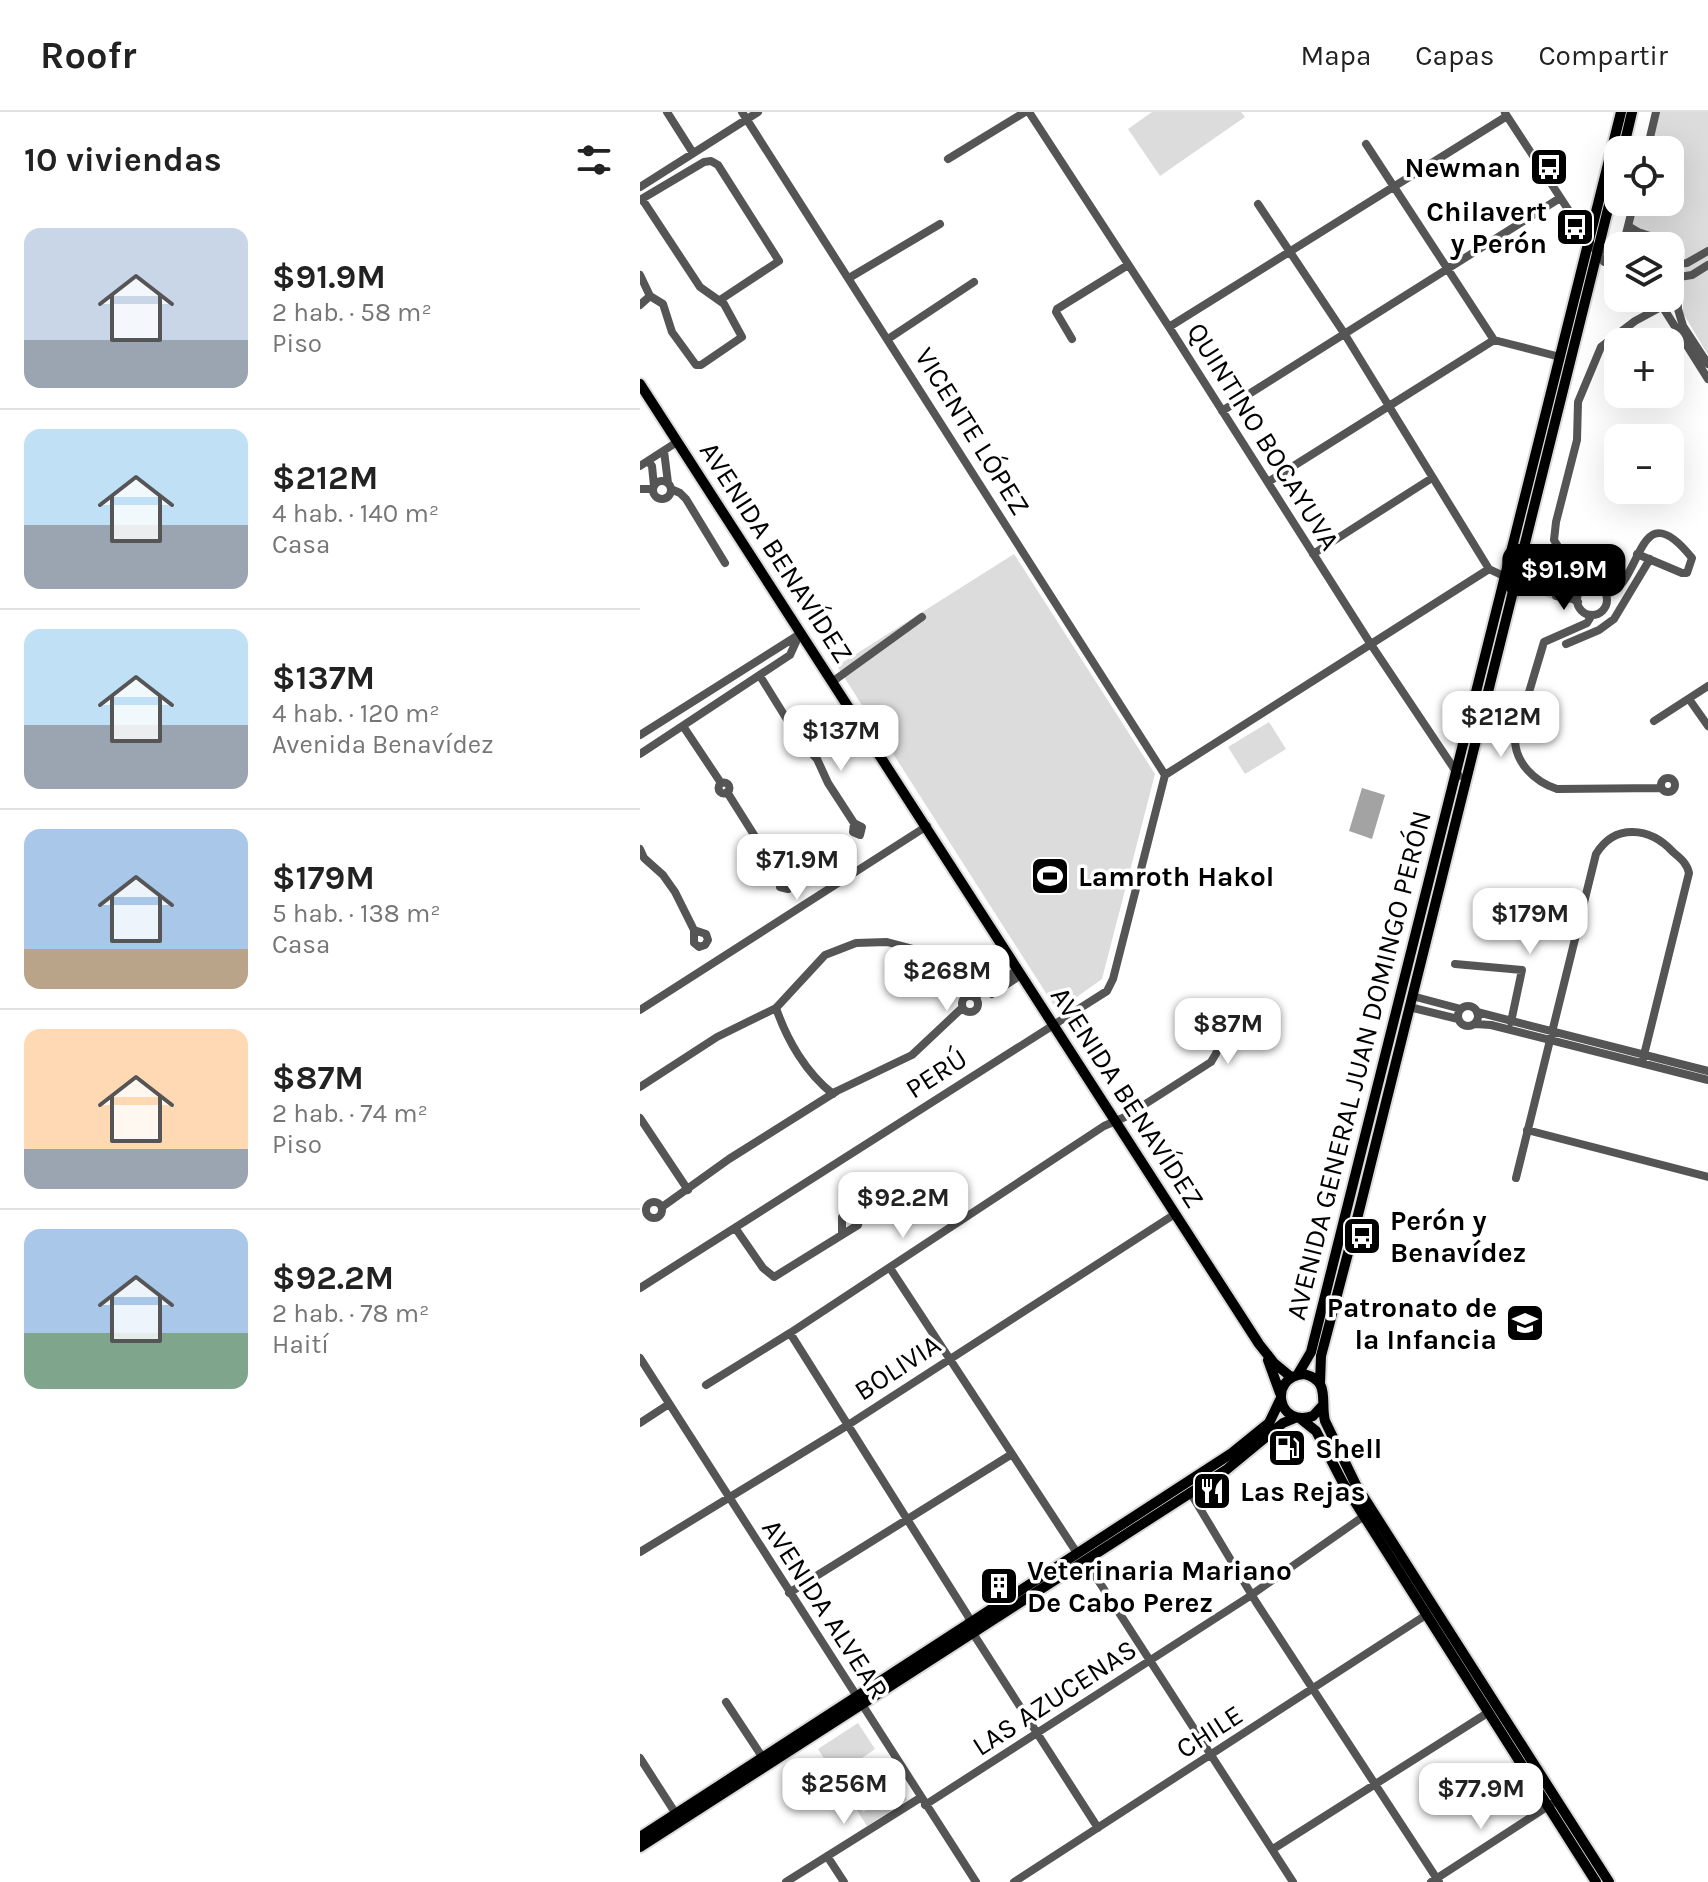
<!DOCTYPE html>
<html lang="es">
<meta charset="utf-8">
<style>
body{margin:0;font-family:Karla,sans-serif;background:#f6f6f6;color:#222;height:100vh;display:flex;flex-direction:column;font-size:30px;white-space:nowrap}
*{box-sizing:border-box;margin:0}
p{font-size:26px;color:#767676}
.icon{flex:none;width:44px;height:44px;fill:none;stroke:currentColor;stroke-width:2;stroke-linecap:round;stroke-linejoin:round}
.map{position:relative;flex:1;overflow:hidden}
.side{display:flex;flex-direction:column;background:#fff;width:640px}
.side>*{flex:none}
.tools{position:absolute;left:964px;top:24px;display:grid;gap:16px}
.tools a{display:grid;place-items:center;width:80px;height:80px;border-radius:16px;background:#fff;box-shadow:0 8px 32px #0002;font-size:40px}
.price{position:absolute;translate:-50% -68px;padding:0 18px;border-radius:16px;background:#fff;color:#222;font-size:26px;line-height:52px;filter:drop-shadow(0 2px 4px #0008)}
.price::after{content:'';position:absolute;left:50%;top:48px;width:24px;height:18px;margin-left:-12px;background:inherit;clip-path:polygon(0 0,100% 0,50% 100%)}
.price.selected{background:#000;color:#fff}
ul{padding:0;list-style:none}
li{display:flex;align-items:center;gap:24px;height:200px;padding:0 24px}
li+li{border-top:2px solid #e0e0e0}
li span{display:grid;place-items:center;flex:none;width:224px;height:160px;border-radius:16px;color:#555}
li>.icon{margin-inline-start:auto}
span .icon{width:96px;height:96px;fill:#fffc;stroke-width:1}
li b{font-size:34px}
h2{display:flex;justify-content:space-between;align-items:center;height:96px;padding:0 24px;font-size:34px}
header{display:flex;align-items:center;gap:48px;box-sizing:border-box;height:112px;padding:0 40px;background:#fff;border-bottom:2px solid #e0e0e0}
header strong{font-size:38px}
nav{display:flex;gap:44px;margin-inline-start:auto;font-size:28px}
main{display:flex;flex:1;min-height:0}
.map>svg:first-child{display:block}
.green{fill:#dcdcdc}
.water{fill:#a3a3a3}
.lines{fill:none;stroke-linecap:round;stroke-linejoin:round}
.minor-tunnel{stroke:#d9d9d9;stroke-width:8;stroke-dasharray:8 4;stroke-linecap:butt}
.major-casing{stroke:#dbdbdb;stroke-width:14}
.minor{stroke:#555;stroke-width:8}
.major{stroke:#000;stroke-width:10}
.labels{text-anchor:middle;stroke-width:7;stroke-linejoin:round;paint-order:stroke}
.poi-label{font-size:28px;font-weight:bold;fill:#000;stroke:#fff;text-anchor:start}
.street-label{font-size:28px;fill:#000;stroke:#fff}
</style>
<header>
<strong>Roofr</strong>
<nav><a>Mapa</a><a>Capas</a><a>Compartir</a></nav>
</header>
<main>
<section class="side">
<h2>10 viviendas<svg class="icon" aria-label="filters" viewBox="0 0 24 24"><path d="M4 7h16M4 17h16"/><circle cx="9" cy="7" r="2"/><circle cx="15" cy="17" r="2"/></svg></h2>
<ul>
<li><span style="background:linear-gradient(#c9d6e8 70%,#9aa5b1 0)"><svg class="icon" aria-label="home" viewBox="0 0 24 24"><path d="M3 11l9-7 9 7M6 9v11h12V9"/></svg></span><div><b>$91.9M</b><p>2 hab. · 58 m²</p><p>Piso</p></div></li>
<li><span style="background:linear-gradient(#bfe0f5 60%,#9aa5b1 0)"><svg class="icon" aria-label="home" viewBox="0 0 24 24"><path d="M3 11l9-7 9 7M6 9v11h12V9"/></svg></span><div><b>$212M</b><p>4 hab. · 140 m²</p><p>Casa</p></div></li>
<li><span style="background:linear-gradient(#bfe0f5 60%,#9aa5b1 0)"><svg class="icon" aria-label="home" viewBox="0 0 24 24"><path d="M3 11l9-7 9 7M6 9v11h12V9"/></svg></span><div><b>$137M</b><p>4 hab. · 120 m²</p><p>Avenida Benavídez</p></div></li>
<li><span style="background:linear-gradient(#a9c7e8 75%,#b9a48a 0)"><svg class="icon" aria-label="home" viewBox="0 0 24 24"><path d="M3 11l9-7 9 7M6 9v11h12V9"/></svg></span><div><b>$179M</b><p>5 hab. · 138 m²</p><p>Casa</p></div></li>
<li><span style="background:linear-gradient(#ffd9b3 75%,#9aa5b1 0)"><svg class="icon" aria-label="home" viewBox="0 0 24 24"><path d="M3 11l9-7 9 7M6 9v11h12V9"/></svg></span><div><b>$87M</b><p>2 hab. · 74 m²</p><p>Piso</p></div></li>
<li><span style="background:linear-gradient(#a9c7e8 65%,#7fa58c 0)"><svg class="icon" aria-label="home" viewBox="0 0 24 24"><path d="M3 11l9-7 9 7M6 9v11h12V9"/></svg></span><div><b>$92.2M</b><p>2 hab. · 78 m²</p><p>Haití</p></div></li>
</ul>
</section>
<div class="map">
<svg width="1068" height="1770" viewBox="0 0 1068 1770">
<rect width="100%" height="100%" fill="#fff"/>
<path class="green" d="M512,0H601L605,5L520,64L488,17Z
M1019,0H1068V243L1043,201L1045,137C1030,122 1003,126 992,112L996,90H1030V38H1010Z
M374,442L515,662L462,867L420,897L413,892L197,554Z
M629,610L646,637L605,662L588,635Z
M218,1611L235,1637L222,1646L229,1658L208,1672L223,1664L233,1680L230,1682L226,1677L218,1682L221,1688L217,1691L223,1700L261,1677L267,1688L227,1714L178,1637Z"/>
<path class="water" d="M722,676L745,683L732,727L709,719Z"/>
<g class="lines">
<path class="minor-tunnel" d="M874,469L919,473
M883,472L916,484"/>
<g class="major-casing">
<path id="major" d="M983,38L992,0
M0,272L619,1232L634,1251L651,1265
M628,1248L640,1281
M658,1262L671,1240L981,0
M680,1271L681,1244L718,1103L978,57
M683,1293L673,1304C638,1317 627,1265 664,1262C691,1269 680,1289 685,1309L716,1373L969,1770
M661,1307L676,1319L703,1371L956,1770
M0,1725L592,1341L629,1311L640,1288
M0,1735L586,1358L643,1311L655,1306"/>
</g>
<path class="minor" d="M27,0L53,41
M102,0L525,663
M389,0L529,215L730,531L819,664
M865,1L950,131L964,150L978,154
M726,32L854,228L920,245
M1007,38L1016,0
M308,47L385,0
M0,75L118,0
M0,88L64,50L71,49L78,53L139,149L80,188
M618,92L704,221L849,457L874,469
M988,114L998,120L1034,132L1033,150
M983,134L994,90
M957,139L964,138L978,143
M1036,152L1047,151L1068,139
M0,163L10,184L23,192L32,220L56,253H61L102,225L84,192L60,175L2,87
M1039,165L1052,163L1068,153
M209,166L300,112
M1037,168L1038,197L1043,214L1068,252
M1017,186L1068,267
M0,193L10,184
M529,215L867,4
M248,227L334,170
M432,227L416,200L417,197L488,153
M582,299L920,86
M24,339L28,371
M8,349L12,354L14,374
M0,354L37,330
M13 378a9 9 0 1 1 18 0a9 9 0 1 1-18 0Z
M628,370L854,228
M0,377H13
M31,377L40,381L46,387L85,451
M673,442L792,366
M919,473L934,479L942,477
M956,473L954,461L944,453L924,444L914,428L916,410L937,328L938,290L961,235L995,209L1021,195L1038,192
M937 488a15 15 0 1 1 30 0a15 15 0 1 1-30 0Z
M966,482C1003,475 996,376 1052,446L1047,461H1042L997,442
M916,484L933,487L938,490
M952,503L947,511L904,530L875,627C875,651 895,670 917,677L1021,676
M926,532L959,518L974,507L1010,447
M120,564L156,622
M192,570L282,505
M1049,587L1068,614
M1014,609L1068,574
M43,614L81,671
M153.5 627a5.5 5.5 0 1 1 11 0a5.5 5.5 0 1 1-11 0Z
M0,623L160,522
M162,631L177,647L188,671L214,711L222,715L220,723L213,720L214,711
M0,642L150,543L160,521
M525,663L849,457
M1021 673a7 7 0 1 1 14 0a7 7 0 1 1-14 0Z
M78.5 676a5.5 5.5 0 1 1 11 0a5.5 5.5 0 1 1-11 0Z
M87,680L140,764V775L148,777L150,768L140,764
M0,737L4,746L23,763L35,780L54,818V831L59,835L65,833L68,828L66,822L54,818
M815,852L882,858L871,910
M352,882L381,863
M322 892a8 8 0 1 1 16 0a8 8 0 1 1-16 0Z
M772,884L821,897
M334,885L378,858
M818 904a10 10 0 1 1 20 0a10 10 0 1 1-20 0Z
M769,895L818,907
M136,896C147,928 166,961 193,982
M0,898L287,714
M837,900L1068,959
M835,912L851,913L1068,968
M0,975L77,925L136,896L185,843L216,831L247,830L277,838L300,854L325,885
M0,1006L48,1078
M887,1018L1068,1065
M876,1066L956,742C975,711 1010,715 1033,740C1040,746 1047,751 1049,761L1002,951
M6 1098a8 8 0 1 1 16 0a8 8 0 1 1-16 0Z
M22,1095L89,1047L197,979L272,943L322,896
M96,1117L123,1156L134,1165L218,1113L219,1107L214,1102L207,1101L202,1105V1122
M250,1156L437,1441
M0,1176L467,879L473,867L525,663
M150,1221L328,1504L336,1526L458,1716
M0,1246L336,1770
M66,1273L150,1221L464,1014L485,1005L571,950C577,941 583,928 581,917L572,913L568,920L578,937
M0,1311L29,1292
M550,1380L616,1490L799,1770
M0,1440L208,1313L535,1102
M445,1448L653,1770
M149,1481L372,1342
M86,1590L123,1646
M0,1646L36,1702
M285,1693L607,1486L724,1404
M633,1737L849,1600
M187,1744L204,1770
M146,1770L280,1686
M374,1770L786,1503
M791,1770L913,1691"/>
<use href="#major" class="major"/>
</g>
<defs>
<g id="bus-square" transform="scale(2)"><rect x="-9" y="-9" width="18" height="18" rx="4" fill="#000" stroke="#fff"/><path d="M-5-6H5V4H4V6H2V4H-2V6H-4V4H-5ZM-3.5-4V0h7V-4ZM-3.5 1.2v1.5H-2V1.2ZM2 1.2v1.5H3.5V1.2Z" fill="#fff"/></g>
<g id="stadium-square" transform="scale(2)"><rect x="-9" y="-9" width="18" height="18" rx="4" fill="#000" stroke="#fff"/><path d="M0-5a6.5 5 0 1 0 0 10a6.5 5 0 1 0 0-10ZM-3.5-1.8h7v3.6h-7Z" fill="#fff"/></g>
<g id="school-square" transform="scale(2)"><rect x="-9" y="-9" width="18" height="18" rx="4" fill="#000" stroke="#fff"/><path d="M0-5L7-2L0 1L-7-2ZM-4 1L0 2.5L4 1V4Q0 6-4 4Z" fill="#fff"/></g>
<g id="fuel-square" transform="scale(2)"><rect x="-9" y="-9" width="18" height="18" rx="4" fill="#000" stroke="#fff"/><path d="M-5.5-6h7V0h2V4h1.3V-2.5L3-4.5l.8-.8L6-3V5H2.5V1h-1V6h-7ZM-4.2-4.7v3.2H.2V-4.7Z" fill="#fff"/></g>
<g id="restaurant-square" transform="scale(2)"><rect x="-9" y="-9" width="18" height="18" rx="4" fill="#000" stroke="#fff"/><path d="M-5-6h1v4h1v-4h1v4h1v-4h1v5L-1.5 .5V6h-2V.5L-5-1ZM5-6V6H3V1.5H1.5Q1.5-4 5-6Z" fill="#fff"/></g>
<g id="building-square" transform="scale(2)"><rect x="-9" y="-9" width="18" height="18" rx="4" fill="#000" stroke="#fff"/><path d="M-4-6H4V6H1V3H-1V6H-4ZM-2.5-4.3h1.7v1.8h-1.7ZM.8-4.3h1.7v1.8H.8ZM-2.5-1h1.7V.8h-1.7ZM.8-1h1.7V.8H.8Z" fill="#fff"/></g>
</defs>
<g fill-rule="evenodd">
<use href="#bus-square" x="909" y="55"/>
<use href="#bus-square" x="935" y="115"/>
<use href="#stadium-square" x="410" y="764"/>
<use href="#bus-square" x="722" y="1124"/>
<use href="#school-square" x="885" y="1211"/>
<use href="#fuel-square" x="647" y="1336"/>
<use href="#restaurant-square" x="572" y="1379"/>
<use href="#building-square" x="359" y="1474"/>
</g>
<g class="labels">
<g class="poi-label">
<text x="881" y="65" text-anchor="end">Newman</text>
<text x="907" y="109" text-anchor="end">Chilavert<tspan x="907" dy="32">y Perón</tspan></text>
<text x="438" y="774">Lamroth Hakol</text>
<text x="750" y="1118">Perón y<tspan x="750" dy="32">Benavídez</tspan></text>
<text x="857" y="1205" text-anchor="end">Patronato de<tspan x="857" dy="32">la Infancia</tspan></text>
<text x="675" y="1346">Shell</text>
<text x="600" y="1389">Las Rejas</text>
<text x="387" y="1468">Veterinaria Mariano<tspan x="387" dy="32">De Cabo Perez</tspan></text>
</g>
<g class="street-label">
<text transform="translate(333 319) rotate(58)" y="10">VICENTE LÓPEZ</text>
<text transform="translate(624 324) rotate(58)" y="10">QUINTINO BOCAYUVA</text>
<text transform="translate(137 440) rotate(57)" y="10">AVENIDA BENAVÍDEZ</text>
<text transform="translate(718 953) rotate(-76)" y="10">AVENIDA GENERAL JUAN DOMINGO PERÓN</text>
<text transform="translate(296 961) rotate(-33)" y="10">PERÚ</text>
<text transform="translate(488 985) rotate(57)" y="10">AVENIDA BENAVÍDEZ</text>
<text transform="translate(257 1255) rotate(-33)" y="10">BOLIVIA</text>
<text transform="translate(186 1497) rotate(57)" y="10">AVENIDA ALVEAR</text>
<text transform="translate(414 1585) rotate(-33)" y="10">LAS AZUCENAS</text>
<text transform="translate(569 1619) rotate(-33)" y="10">CHILE</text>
</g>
</g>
</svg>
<div class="tools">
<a><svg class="icon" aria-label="locate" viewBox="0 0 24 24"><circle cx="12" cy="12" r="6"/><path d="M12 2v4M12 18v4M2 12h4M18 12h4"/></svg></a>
<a><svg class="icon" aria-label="layers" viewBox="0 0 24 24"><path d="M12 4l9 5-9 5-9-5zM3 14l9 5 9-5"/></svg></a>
<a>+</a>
<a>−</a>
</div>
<b class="price selected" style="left:924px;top:500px">$91.9M</b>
<b class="price" style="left:861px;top:647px">$212M</b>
<b class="price" style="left:201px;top:661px">$137M</b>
<b class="price" style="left:157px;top:790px">$71.9M</b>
<b class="price" style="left:890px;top:844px">$179M</b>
<b class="price" style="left:307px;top:901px">$268M</b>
<b class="price" style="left:588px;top:954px">$87M</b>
<b class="price" style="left:263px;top:1128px">$92.2M</b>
<b class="price" style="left:204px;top:1714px">$256M</b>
<b class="price" style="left:841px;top:1719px">$77.9M</b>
</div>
</main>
